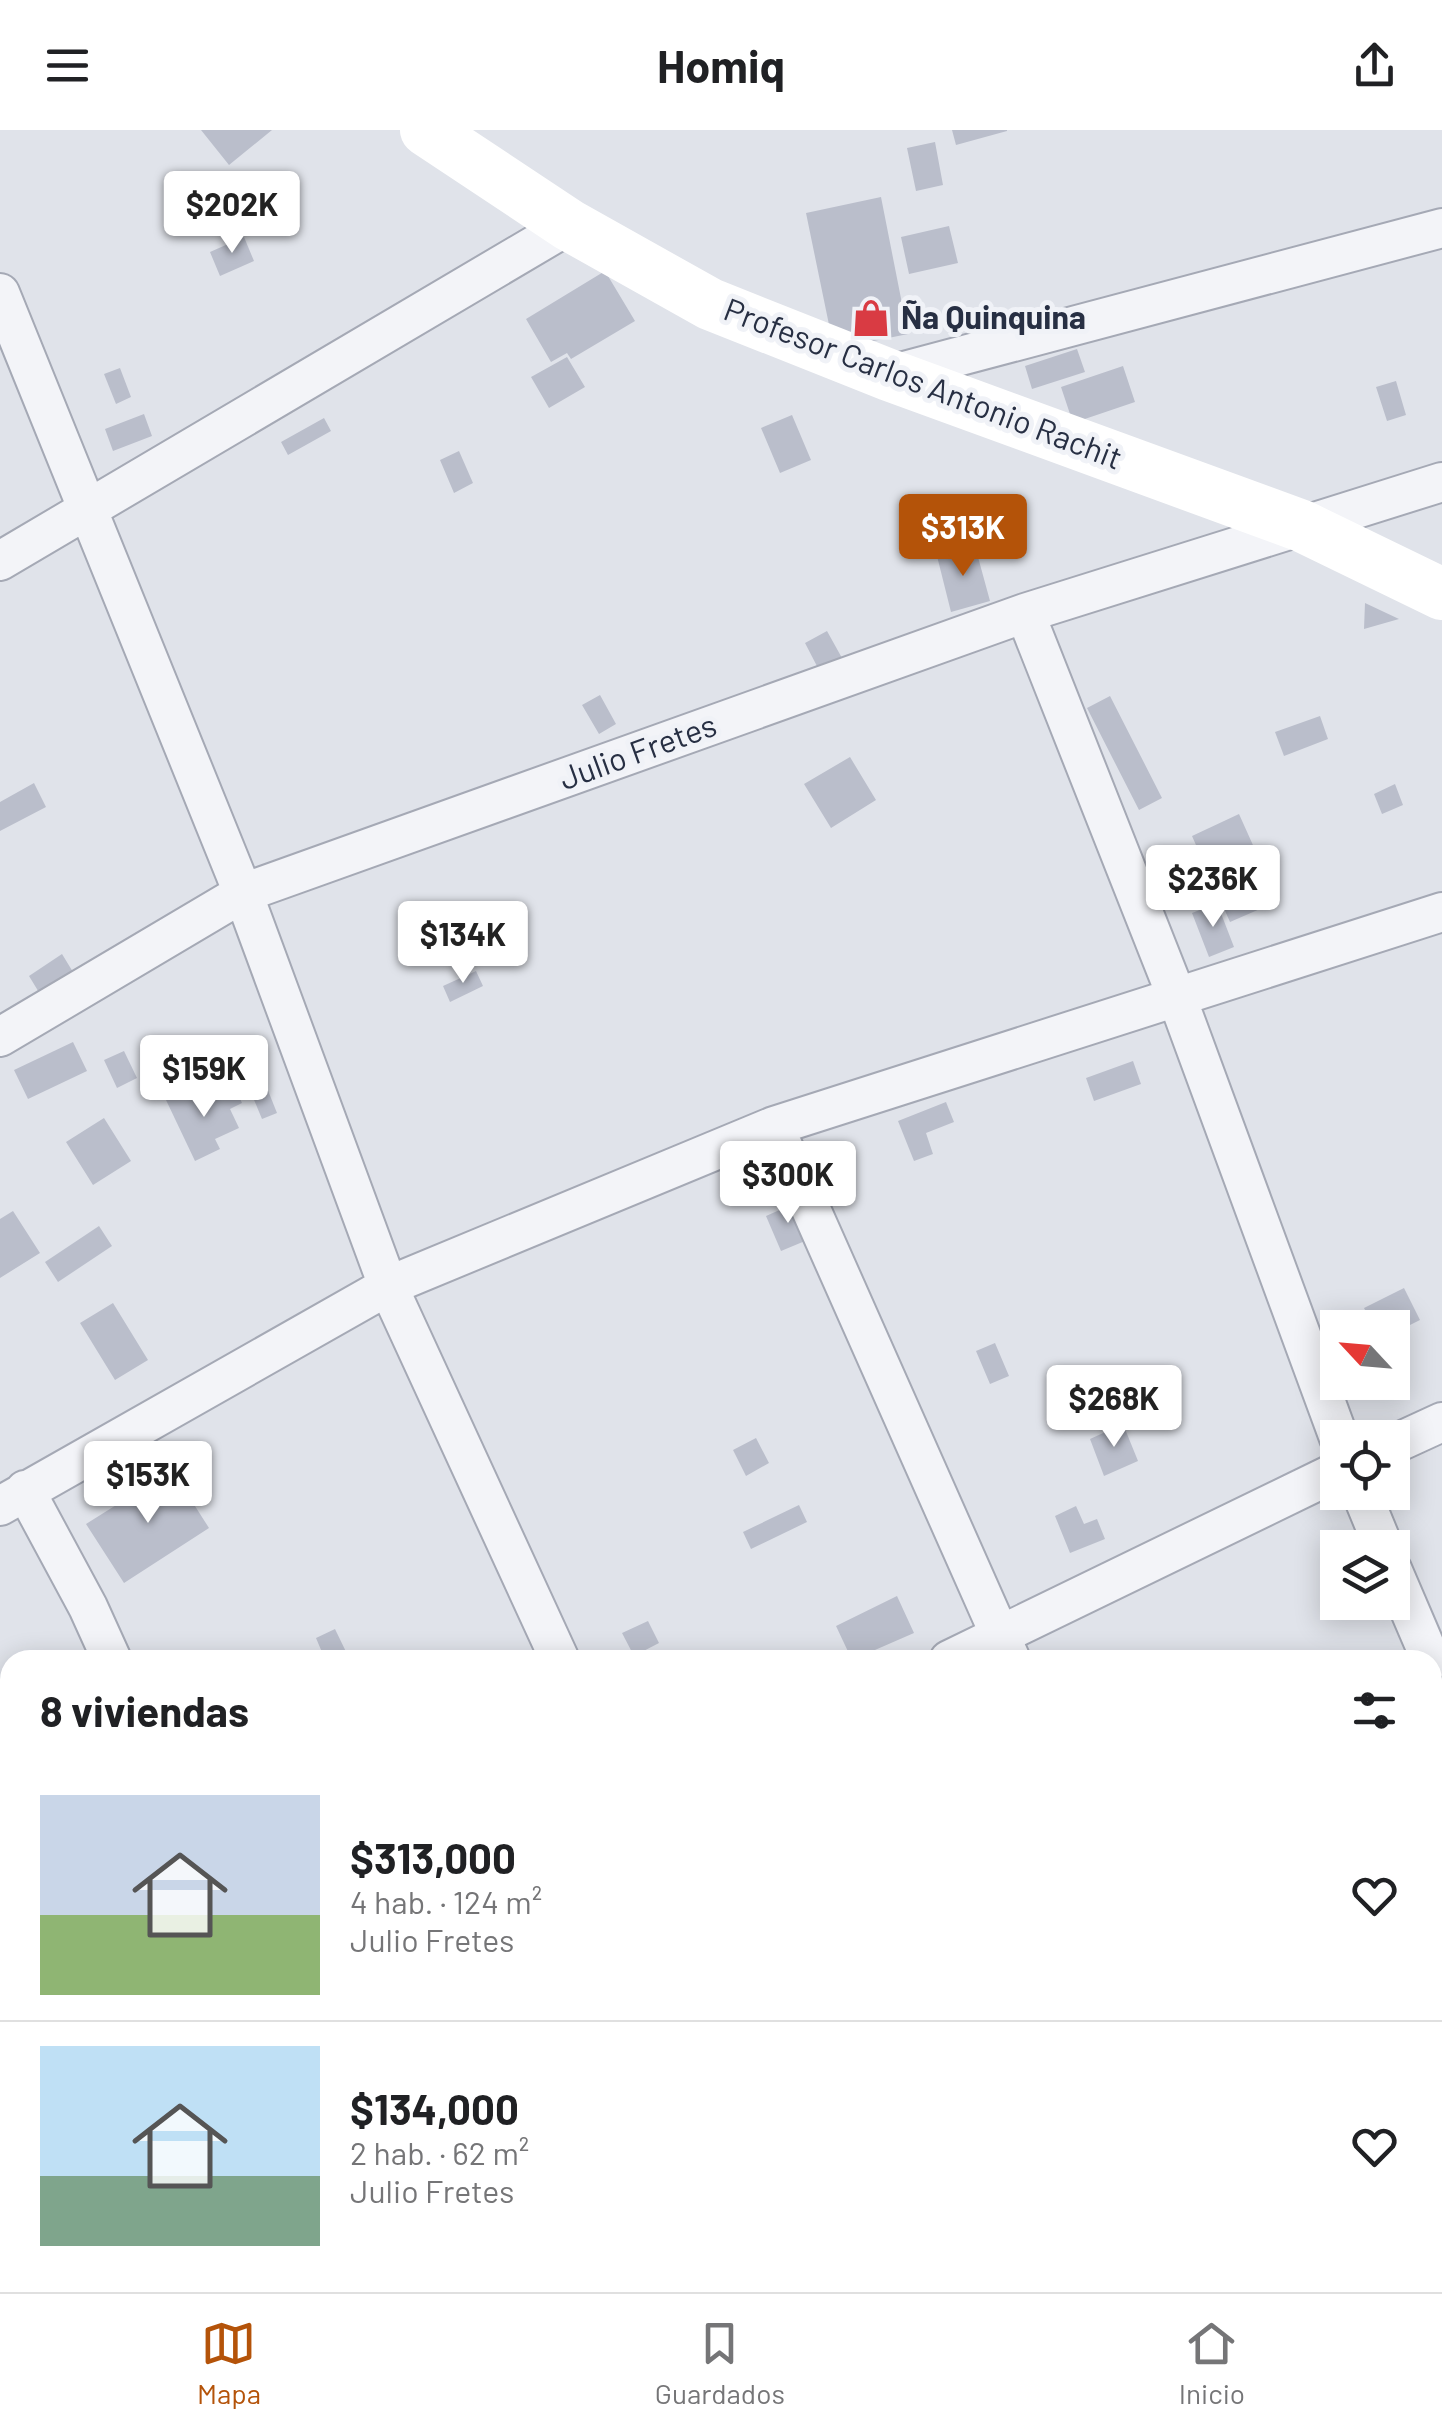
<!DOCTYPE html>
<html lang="es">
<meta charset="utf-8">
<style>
body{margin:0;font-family:Barlow,sans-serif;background:#f6f6f6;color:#202124;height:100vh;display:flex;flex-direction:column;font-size:38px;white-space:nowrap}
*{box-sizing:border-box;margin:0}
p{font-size:32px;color:#757577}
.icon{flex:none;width:55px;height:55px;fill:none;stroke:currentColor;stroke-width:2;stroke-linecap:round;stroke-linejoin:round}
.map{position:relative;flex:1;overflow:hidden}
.drawer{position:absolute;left:0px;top:1520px;width:1442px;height:642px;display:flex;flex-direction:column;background:#fff;border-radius:30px 30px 0 0;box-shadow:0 5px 25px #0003}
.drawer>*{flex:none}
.needle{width:65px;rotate:296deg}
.fabs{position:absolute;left:1320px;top:1180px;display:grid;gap:20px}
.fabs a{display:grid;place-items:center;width:90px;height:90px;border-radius:0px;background:#fff;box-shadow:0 5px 25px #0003;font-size:50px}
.price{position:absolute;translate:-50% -85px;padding:0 22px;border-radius:10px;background:#fff;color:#222;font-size:32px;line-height:65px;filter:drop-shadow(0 2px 5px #0008)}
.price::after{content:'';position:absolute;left:50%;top:60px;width:30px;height:22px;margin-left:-15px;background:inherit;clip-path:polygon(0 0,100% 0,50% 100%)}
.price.selected{background:#b45309;color:#fff}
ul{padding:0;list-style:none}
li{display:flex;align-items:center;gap:30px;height:250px;padding:0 40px}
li+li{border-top:2px solid #e0e0e0}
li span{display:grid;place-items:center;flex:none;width:280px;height:200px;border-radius:0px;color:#555}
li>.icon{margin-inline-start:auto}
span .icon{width:120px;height:120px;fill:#fffc;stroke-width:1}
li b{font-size:42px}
h2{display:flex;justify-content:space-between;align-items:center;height:120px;padding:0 40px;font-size:42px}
header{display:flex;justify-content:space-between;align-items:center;height:130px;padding:0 40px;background:#fff;font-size:45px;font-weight:700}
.tabs{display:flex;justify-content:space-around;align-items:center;height:140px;border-top:2px solid #e0e0e0;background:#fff;font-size:28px;color:#757577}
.tabs a{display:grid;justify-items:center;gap:5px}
.tabs .selected{color:#b45309}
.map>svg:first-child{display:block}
.building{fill:#babecb}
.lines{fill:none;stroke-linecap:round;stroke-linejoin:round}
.street-casing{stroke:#a5a9b5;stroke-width:42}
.street{stroke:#f3f4f8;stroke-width:38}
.secondary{stroke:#fff;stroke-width:52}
.labels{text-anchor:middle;stroke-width:10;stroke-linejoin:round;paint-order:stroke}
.poi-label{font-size:32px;font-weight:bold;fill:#272f43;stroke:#f0f2f7;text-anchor:start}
.street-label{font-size:32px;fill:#272f43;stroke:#f0f2f7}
</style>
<header><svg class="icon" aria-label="menu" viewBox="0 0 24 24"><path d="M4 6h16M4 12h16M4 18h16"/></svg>Homiq<svg class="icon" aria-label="share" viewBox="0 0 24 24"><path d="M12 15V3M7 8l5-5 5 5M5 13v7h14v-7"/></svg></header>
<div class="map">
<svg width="1442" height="2162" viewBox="0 0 1442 2162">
<rect width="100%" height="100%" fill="#e0e3ea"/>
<path class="building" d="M201,0H272L229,35Z
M952,0H1007V1L956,15Z
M935,12L943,55L916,61L907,18Z
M881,67L908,204L834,219L806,83Z
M949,96L958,133L909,144L901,107Z
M244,107L254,131L220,146L210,122Z
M605,141L635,191L571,229L567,223L551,232L526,189Z
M1077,219L1085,242L1032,259L1025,236Z
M567,227L585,257L549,278L531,247Z
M1123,236L1135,272L1073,293L1061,257Z
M120,238L131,267L116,274L104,244Z
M1396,251L1406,285L1387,291L1376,257Z
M144,284L152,306L113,321L105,299Z
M792,285L811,330L780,343L761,298Z
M324,288L331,301L288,325L281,312Z
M459,321L473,353L454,363L440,330Z
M975,416L990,471L951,482L937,426Z
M1365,473L1399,489L1364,499Z
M827,501L842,528L819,540L805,513Z
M600,565L616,594L599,604L582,575Z
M1110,566L1162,668L1139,680L1087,578Z
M1320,586L1328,609L1284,626L1275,602Z
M850,627L876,670L831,698L804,654Z
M34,653L46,677L0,701V672Z
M1395,654L1403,675L1382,684L1374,664Z
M1239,684L1278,771L1230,792L1192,706Z
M1217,773L1234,817L1209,827L1192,783Z
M62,824L73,842L40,864L29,846Z
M476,841L483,856L450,872L443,856Z
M73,912L87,941L28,969L14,940Z
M124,921L137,948L117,958L104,930Z
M1133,931L1141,954L1094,971L1086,948Z
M191,958L198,974L235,958L242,973L230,979L239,998L215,1009L220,1019L195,1031L166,970Z
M267,958L277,983L262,989L252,965Z
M946,972L954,992L926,1003L933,1024L914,1031L898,991Z
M104,988L131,1031L93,1055L66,1012Z
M800,1071L805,1111L781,1121L766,1086Z
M13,1081L40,1123L0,1148V1089Z
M99,1096L112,1116L58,1152L45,1132Z
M1404,1158L1420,1190L1392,1204V1198H1374L1364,1178Z
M113,1173L148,1230L115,1250L80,1193Z
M995,1213L1009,1246L990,1254L976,1221Z
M1123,1294L1138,1331L1104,1346L1090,1309Z
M756,1308L769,1333L746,1346L733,1320Z
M172,1340L209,1398L124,1453L86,1394Z
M799,1375L807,1392L751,1419L743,1402Z
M1076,1376L1084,1394L1097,1389L1105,1409L1070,1423L1055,1386Z
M897,1466L914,1503L852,1530L836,1496Z
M648,1491L659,1513L634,1526L622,1503Z
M335,1499L350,1530H317L324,1527L316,1508Z
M452,2152H485L489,2162H470L467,2155L455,2159Z
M500,2152H549L553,2162H504Z
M651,2152H720L725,2162H655Z
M1122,2152H1188L1192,2162H1103Z"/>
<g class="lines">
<g class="street-casing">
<path id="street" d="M0,163L243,763L388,1156L560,1530
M889,245L1442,98
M0,431L569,95
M1025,483L1176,865L1339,1308
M0,907L243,763L1025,483L1442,352
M774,996L1011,1530
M1392,1315L1442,1292
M25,1360L88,1477L112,1530
M1361,1362L1384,1418
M0,1376L388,1156L774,996L1442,782
M1392,1439L1431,1530
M949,1530L1338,1341
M0,1870L10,1864
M380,2152L384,2162
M830,2152L834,2162
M1258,2152L1262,2162"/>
</g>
<use href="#street" class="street"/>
<path class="secondary" d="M426,0L569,95L710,174L889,245L1302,396L1442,464"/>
</g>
<defs>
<g id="shop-bare" transform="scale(3)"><path d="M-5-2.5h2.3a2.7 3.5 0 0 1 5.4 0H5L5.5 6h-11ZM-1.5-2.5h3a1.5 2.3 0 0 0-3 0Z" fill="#d93b43" stroke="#f0f2f7" stroke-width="2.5" paint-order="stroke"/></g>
</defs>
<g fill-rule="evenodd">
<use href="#shop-bare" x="871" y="188"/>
</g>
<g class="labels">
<g class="poi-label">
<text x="901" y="199">Ña Quinquina</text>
</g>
<g class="street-label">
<text transform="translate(923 254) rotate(21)" y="11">Profesor Carlos Antonio Rachit</text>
<text transform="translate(638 622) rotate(-20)" y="11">Julio Fretes</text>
</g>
</g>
</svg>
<div class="fabs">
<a><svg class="needle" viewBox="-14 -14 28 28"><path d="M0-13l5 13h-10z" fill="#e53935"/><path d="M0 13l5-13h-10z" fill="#757577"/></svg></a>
<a><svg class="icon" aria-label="locate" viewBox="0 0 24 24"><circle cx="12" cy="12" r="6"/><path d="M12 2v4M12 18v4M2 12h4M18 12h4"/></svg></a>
<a><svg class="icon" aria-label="layers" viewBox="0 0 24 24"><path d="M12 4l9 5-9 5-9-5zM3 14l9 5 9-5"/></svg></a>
</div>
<b class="price" style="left:232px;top:126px">$202K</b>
<b class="price selected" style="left:963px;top:449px">$313K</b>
<b class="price" style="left:1213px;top:800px">$236K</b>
<b class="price" style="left:463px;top:856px">$134K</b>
<b class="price" style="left:204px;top:990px">$159K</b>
<b class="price" style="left:788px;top:1096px">$300K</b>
<b class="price" style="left:1114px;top:1320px">$268K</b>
<b class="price" style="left:148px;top:1396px">$153K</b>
<section class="drawer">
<h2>8 viviendas<svg class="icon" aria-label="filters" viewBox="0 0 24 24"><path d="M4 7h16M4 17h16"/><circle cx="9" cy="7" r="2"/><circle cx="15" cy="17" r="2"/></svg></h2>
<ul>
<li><span style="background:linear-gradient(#c9d6e8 60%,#8fb573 0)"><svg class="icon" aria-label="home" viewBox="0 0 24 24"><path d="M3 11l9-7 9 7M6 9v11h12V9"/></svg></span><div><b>$313,000</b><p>4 hab. · 124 m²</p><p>Julio Fretes</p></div><svg class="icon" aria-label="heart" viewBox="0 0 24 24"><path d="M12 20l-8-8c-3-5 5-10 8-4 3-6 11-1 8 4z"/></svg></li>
<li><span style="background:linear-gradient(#bfe0f5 65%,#7fa58c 0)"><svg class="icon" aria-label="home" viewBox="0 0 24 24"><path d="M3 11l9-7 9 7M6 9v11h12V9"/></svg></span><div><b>$134,000</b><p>2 hab. · 62 m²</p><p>Julio Fretes</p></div><svg class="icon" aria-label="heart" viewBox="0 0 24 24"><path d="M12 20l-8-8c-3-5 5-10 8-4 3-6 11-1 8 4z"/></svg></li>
</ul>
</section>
</div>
<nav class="tabs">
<a class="selected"><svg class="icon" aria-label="map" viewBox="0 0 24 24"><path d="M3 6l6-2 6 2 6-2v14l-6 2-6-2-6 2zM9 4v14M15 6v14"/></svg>Mapa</a>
<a><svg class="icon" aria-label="saved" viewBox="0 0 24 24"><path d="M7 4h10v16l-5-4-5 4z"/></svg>Guardados</a>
<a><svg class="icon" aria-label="home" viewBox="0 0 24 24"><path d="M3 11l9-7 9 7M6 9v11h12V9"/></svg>Inicio</a>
</nav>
